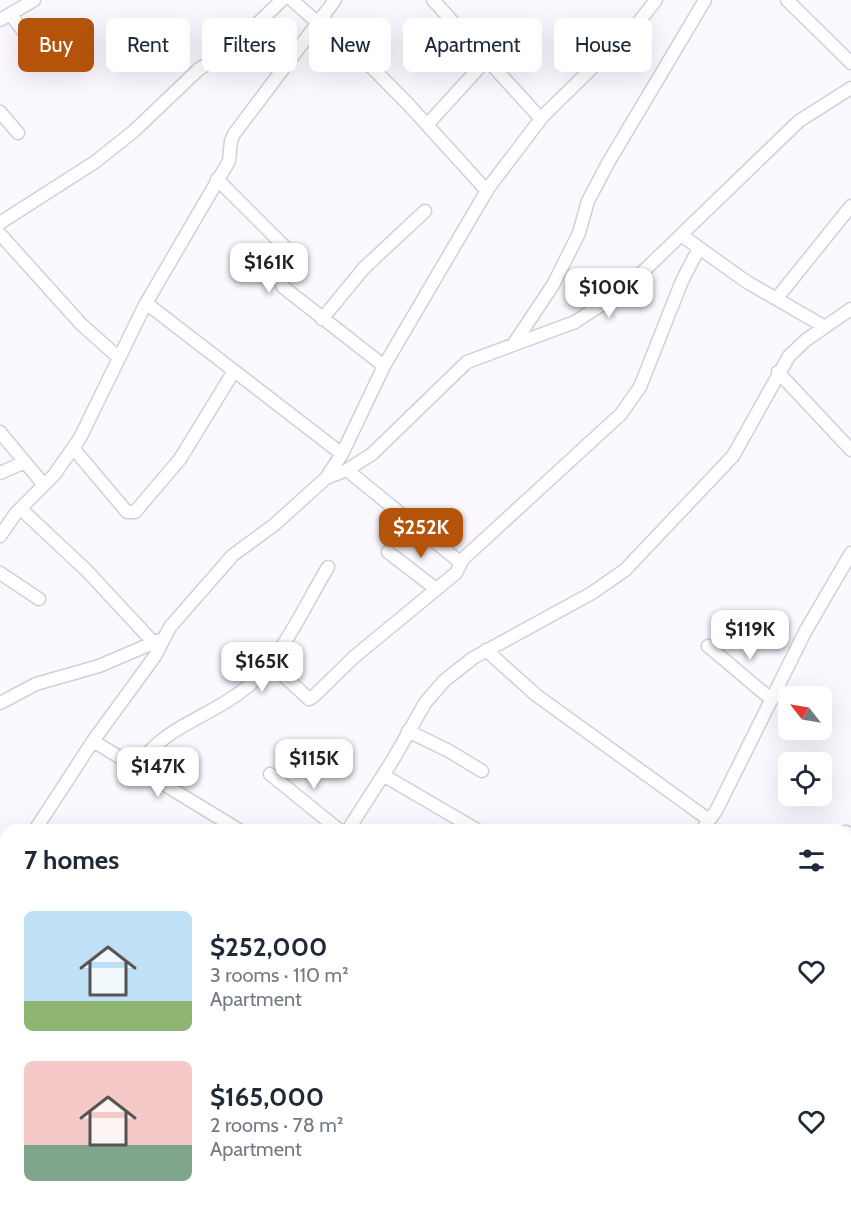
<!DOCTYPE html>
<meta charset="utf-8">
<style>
body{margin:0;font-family:Cabin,sans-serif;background:#f6f6f7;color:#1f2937;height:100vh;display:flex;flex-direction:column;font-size:22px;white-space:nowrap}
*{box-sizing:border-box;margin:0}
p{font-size:20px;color:#747a83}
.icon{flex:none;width:33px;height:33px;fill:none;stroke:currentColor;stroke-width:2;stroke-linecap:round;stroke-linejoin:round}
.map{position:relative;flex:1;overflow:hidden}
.drawer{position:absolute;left:0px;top:824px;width:852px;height:386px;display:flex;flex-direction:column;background:#fff;border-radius:18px 18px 0 0;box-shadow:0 6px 24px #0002}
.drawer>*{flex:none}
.guide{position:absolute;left:18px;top:18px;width:816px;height:54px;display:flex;gap:12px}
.needle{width:39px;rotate:301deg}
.controls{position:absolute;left:778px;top:686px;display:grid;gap:12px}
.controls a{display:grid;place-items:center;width:54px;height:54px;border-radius:9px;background:#fff;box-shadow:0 6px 24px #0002;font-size:30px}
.price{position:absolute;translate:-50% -51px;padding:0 14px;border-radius:12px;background:#fff;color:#222;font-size:20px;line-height:39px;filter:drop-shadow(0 2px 3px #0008)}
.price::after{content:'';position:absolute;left:50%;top:36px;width:18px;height:14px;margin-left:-9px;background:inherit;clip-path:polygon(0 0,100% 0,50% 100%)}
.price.active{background:#b45309;color:#fff}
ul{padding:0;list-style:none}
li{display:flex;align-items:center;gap:18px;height:150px;padding:0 24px}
li span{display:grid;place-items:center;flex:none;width:168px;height:120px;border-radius:9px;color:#555}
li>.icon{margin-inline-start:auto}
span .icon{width:72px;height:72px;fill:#fffc;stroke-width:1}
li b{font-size:26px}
h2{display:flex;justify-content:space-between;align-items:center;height:72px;padding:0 24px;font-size:26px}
.pill{padding:0 21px;border-radius:9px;background:#fff;box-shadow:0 6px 24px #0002;font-size:21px;line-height:54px}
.pill.active{background:#b45309;color:#fff}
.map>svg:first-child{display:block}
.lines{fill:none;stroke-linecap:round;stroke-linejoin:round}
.minor-casing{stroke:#d2cfd8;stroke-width:15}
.minor{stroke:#fff;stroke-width:12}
</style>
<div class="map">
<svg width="851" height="1208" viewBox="0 0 851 1208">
<rect width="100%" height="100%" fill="#fbf9ff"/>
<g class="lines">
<g class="minor-casing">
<path id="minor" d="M292,0L318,23
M433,0L541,119
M787,0L851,63
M10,14L49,64
M322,17L408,104L487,191
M0,20L34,0
M0,112L18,133
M427,125L487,59
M217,179L288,250L290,261L281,282L283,287L384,366
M0,223L95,162L134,131L199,69L248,40L258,23L282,0
M0,234L81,324L119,358
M681,235L747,282L825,327
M777,298L851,206
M146,303L342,454
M322,319L364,268L425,211
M513,345L553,285L579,233L588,201L608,163L705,0
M778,372L851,450
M0,432L44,485
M73,448L127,512H135L180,459L234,371
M347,470L461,563
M0,473L25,462
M326,478L347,470L372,454L467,362L575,322L624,290L799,121L851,88
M21,509L86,570L154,643
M0,536L16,513L54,475L80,438L145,305L229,161L231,141L234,134L335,0
M388,552L436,589
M0,573L39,599
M708,646L772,700
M486,650L536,695L709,820
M270,663L309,699L313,697L354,657L456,573L463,559L621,414L640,387L682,281L699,248
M0,703L36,684L99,666L160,640
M408,731L449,751L482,771
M93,741L239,830
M136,767C170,722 206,720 246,688C281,660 305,605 328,567
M270,774L339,830
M383,775L477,830
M35,830L93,741L155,656L170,627L233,555L274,525L326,478L342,454L384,366L489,187L543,116L638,23L656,0
M348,830L394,758L425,703L444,681L473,658L592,593L625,570L733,456L789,356L806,340L851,309
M702,830L716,811L805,632L851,553
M846,832L851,838
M0,883L6,874
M846,989L851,983
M0,1067L6,1065
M846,1134L851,1129
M349,1203L354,1208
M623,1203L635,1208
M55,1208L60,1203
M270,1208L283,1203
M591,1208L612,1203
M668,1208L670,1203
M762,1208L767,1203"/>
</g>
<use href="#minor" class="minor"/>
</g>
</svg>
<div class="controls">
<a><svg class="needle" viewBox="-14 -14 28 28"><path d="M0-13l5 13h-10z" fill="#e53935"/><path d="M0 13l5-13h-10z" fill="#747a83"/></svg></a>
<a><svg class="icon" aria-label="locate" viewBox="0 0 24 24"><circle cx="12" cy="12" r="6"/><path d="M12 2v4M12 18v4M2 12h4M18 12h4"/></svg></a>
</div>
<b class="price" style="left:269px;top:294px">$161K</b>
<b class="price" style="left:609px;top:319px">$100K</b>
<b class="price active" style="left:421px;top:559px">$252K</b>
<b class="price" style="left:750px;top:661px">$119K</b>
<b class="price" style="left:262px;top:693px">$165K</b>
<b class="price" style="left:314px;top:790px">$115K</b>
<b class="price" style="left:158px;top:798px">$147K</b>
<div class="guide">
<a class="pill active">Buy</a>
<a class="pill">Rent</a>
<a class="pill">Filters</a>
<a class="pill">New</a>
<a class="pill">Apartment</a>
<a class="pill">House</a>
</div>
<section class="drawer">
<h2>7 homes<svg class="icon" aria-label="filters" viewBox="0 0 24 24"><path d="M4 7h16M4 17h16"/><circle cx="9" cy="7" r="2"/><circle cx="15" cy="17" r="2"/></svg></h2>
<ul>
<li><span style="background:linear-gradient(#bfe0f5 75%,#8fb573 0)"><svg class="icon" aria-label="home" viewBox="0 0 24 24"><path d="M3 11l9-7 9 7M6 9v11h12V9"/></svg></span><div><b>$252,000</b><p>3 rooms · 110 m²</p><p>Apartment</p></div><svg class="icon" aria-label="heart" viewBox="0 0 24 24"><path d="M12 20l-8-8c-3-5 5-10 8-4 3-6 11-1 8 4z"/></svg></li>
<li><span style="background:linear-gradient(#f6c9c9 70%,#7fa58c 0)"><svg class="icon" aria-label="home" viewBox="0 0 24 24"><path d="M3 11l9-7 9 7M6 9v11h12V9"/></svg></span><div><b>$165,000</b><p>2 rooms · 78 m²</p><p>Apartment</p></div><svg class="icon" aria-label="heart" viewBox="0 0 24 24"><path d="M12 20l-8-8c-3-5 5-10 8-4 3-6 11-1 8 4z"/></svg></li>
</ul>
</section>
</div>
